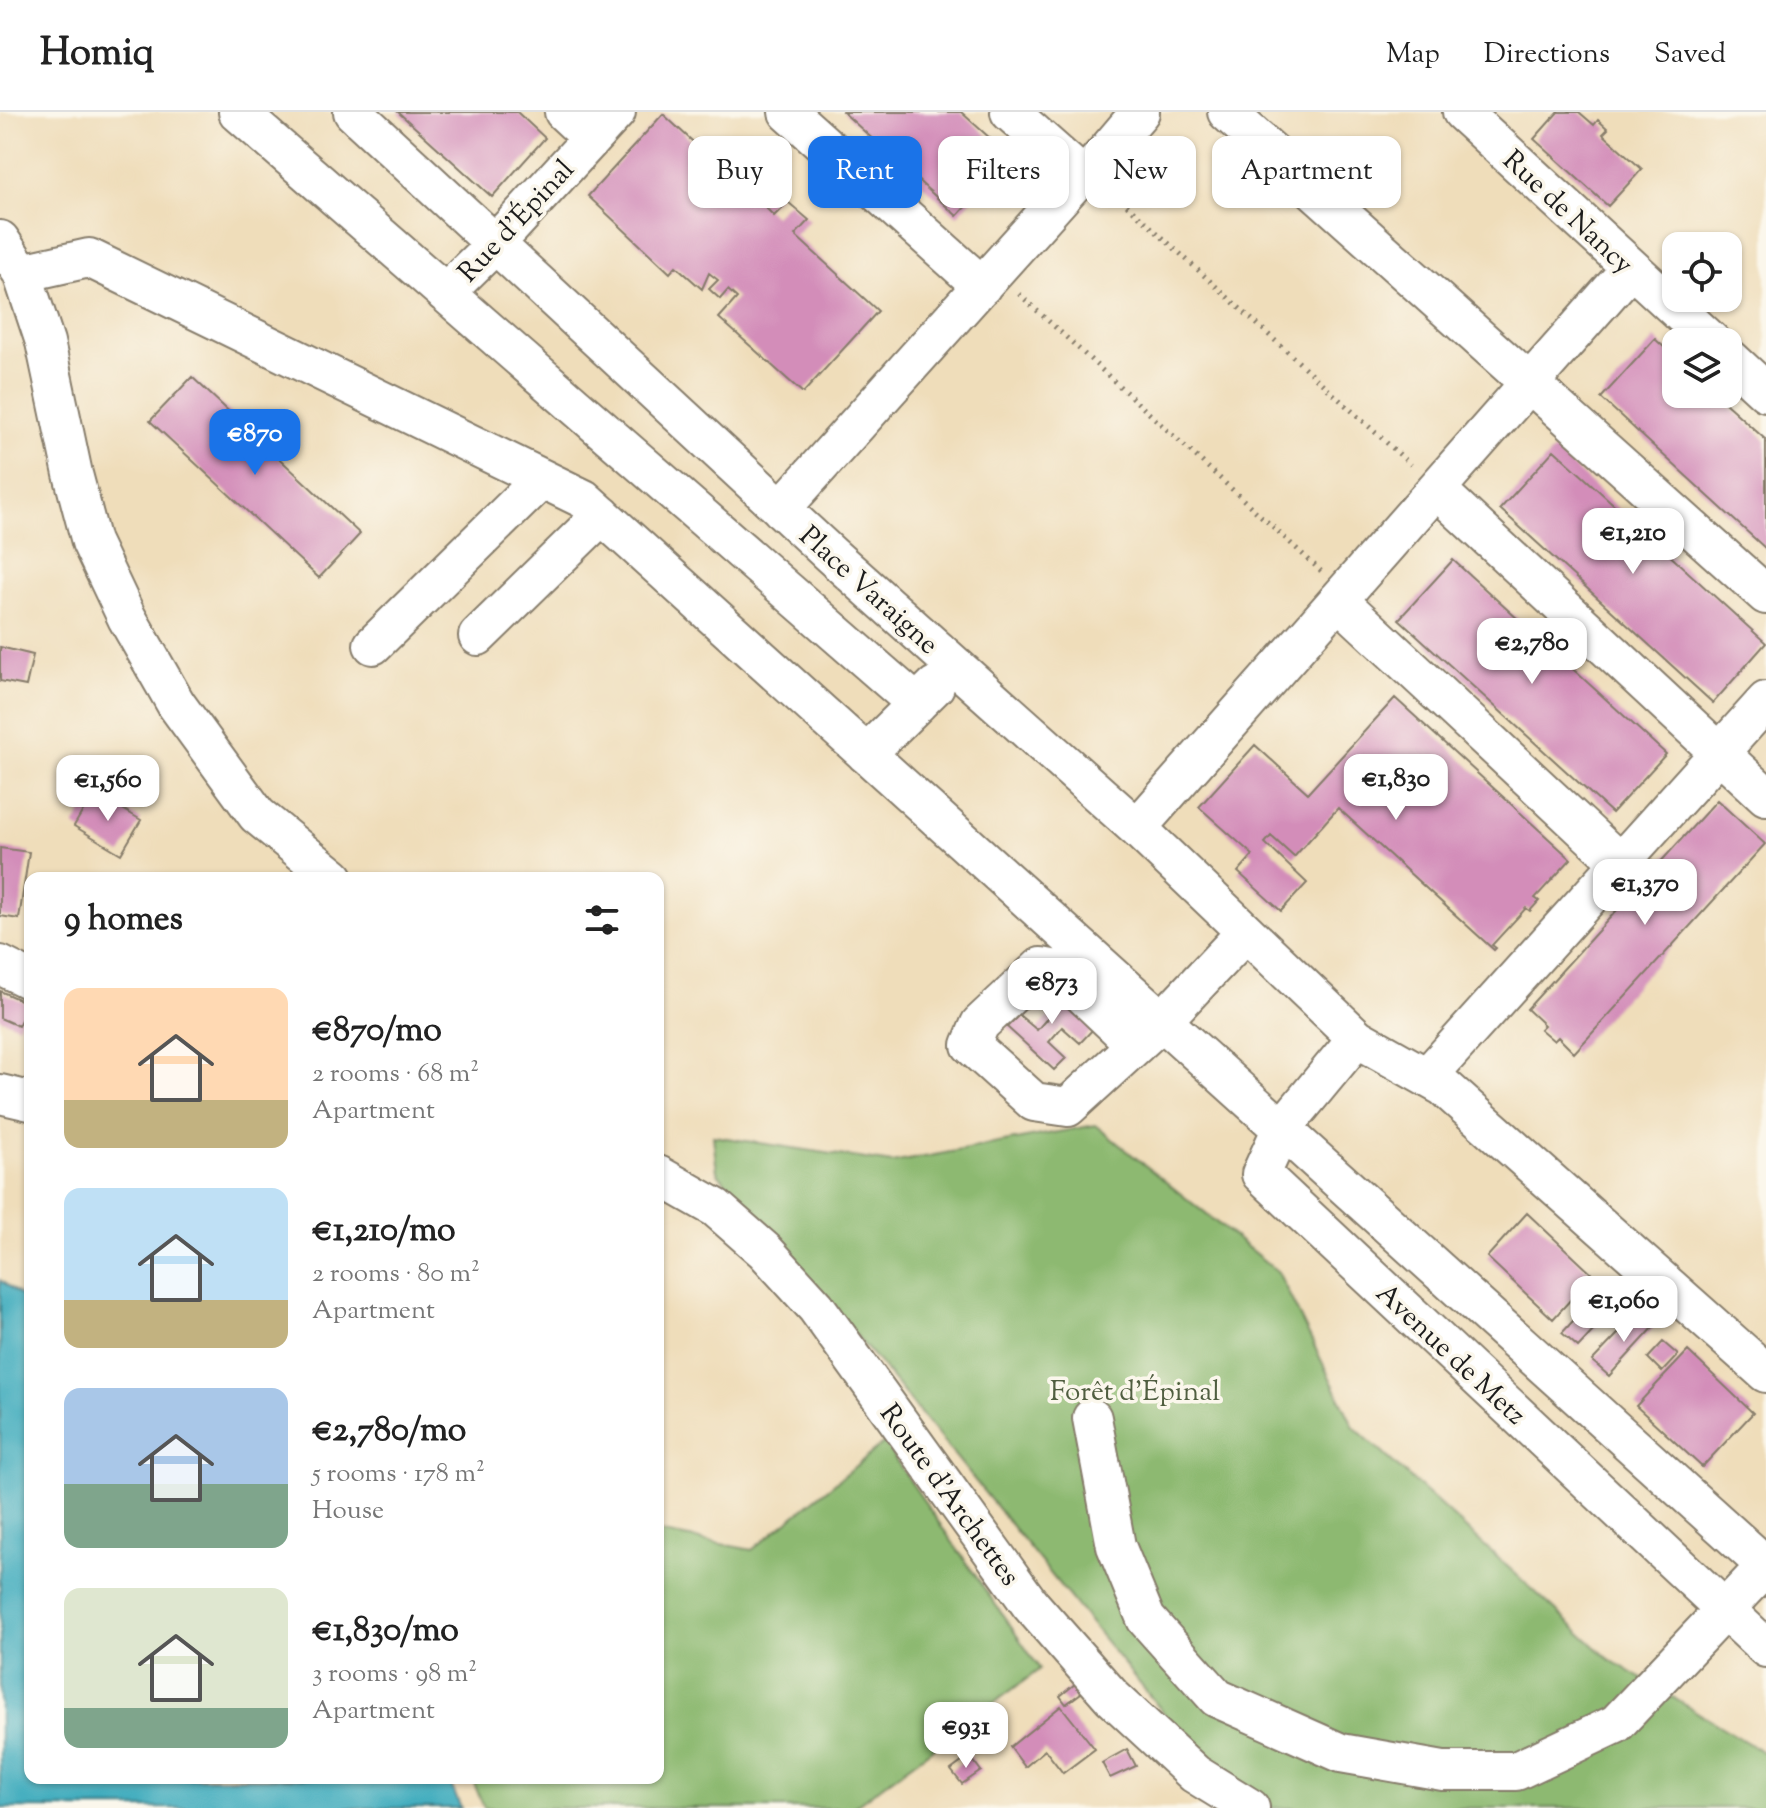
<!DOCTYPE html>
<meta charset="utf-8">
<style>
body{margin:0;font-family:"Sorts Mill Goudy",serif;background:#f6f6f6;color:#222;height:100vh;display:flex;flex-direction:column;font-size:30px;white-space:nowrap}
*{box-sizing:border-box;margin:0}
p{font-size:26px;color:#767676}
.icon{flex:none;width:44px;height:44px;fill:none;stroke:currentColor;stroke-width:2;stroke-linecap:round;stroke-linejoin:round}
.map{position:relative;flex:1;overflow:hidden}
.panel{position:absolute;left:24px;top:760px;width:640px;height:912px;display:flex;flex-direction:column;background:#fff;border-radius:16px;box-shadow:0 2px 6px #0004}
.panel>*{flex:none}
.guide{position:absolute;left:688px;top:24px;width:760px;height:72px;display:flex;gap:16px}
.controls{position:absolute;left:1662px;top:120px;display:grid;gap:16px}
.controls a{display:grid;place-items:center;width:80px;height:80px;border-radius:16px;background:#fff;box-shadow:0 2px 6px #0004;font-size:40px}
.price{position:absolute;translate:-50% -68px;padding:0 18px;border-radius:16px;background:#fff;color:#222;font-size:26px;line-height:52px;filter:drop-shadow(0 2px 4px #0008)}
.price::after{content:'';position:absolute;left:50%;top:48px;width:24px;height:18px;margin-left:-12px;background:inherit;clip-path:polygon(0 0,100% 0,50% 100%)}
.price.on{background:#1a73e8;color:#fff}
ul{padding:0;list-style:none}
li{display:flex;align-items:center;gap:24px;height:200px;padding:0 40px}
li span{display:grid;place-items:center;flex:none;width:224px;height:160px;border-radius:16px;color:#555}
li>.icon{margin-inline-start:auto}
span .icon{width:96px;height:96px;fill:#fffc;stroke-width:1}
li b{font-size:34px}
h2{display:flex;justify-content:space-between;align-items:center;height:96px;padding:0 40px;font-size:34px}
.tag{padding:0 28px;border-radius:16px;background:#fff;box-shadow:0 2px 6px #0004;font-size:28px;line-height:72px}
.tag.on{background:#1a73e8;color:#fff}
header{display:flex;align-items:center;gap:48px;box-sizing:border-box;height:112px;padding:0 40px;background:#fff;border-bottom:2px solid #e0e0e0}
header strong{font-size:38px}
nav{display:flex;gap:44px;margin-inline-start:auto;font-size:28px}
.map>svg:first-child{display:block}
.forest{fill:#8db971;stroke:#546a46;stroke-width:2}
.water{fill:#3eabbd;stroke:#2d646c;stroke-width:2}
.building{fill:#d38db9}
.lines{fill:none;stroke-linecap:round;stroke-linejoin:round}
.minor-casing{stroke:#867c6b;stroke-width:42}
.path{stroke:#867c6b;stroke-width:5;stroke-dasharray:2 6;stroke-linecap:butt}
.minor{stroke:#fff;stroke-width:38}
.labels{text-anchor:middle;stroke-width:7;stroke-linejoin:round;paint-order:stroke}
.street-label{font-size:28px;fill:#1c1c1c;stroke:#fbf7ec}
.park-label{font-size:28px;fill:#505e40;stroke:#fbf7ec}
</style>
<header>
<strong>Homiq</strong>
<nav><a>Map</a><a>Directions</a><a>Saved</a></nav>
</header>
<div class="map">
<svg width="1766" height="1696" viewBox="0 0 1766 1696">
<rect width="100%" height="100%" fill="#fbf7ec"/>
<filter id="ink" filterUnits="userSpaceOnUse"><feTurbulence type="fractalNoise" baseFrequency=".0125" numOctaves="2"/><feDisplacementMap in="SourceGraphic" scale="16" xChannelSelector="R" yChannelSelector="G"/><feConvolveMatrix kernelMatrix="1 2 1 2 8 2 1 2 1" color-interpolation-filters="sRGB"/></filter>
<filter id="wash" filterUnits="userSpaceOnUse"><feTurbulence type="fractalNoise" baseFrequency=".006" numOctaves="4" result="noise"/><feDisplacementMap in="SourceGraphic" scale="32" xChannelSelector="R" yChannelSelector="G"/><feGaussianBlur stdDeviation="1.8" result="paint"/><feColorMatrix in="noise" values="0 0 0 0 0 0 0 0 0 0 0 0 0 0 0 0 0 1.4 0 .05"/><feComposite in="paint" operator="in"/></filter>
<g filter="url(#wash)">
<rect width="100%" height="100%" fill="#efddba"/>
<path class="forest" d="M1095,1013L1278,1160L1354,1315L1608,1546L1766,1642V1696H1273L1209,1657L886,1259L717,1060L713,1024L892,1051Z
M884,1331L1040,1557L852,1696H484L472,1666H658V1420L752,1438Z"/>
<path class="water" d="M0,1168L30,1191V1666H448L461,1696H0Z"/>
<g id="blocks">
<path class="building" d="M398,0H517L545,26L492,85Z
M843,0H961L1011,45L957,104Z
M1558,0H1579L1594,13L1598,8L1608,17L1603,22L1642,57L1608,94L1534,27Z
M663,2L744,77L758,63L779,82L766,96L774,104L788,90L809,108L795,123L878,199L803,281L719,206L737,186L728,178L720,187L709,177L718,168L709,161L702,177L676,154L670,161L588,84Z
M1655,227L1676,246V282H1715L1766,328V437L1601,286Z
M192,265L360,422L319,466L150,309Z
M1554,338L1766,531L1713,591L1500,397Z
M1453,448L1666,642L1612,701L1399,507Z
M0,535L33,543L26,574L0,569Z
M1395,586L1571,747L1535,786L1539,789L1530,799L1526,796L1492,833L1496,836L1494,838L1338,696L1294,745L1271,724L1265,731L1307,771L1281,799L1238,760L1253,743L1199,695L1255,633L1308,681Z
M94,680L141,708L121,742L74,714Z
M1717,688L1765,732L1574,941L1558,925L1554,929L1540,917L1544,913L1527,897Z
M0,736L29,740L19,807L0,804Z
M1047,871L1095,915L1080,931L1062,915L1049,930L1066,946L1054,958L1007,915L1019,903L1037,918L1050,903L1032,887Z
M0,879L29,892L18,914L0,906Z
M1527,1101L1593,1163L1553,1207L1487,1145Z
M1608,1171L1624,1186L1578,1235L1562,1221Z
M1639,1200L1655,1214L1609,1264L1592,1249Z
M1663,1230L1678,1243L1662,1260L1648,1246Z
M1688,1239L1753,1301L1702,1355L1636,1294Z
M1075,1572L1081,1581L1066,1592L1060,1584Z
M1061,1594L1095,1637L1063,1661L1045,1638L1025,1655L1010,1635Z
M1127,1637L1136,1654L1110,1666L1102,1651Z
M970,1644L981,1659L962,1672L951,1658Z"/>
</g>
</g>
<g filter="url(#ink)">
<use href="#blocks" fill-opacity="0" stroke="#867c6b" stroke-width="2"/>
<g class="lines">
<g class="minor-casing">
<path id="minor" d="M238,0L917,592
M353,0L831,443L1137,716L1357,926L1444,975L1766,1261
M564,0L592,26
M788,0L982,174
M1010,0L1081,63
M1227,0L1766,483
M1462,0L1712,230
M0,128L22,161L45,230L73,362L91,430L127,506L176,592L257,703L334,766
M22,161L89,146L584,387L1766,1454
M445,181L494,133L616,0
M1728,245L1766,280
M1436,377L1766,684
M781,397L1081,63L1090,59L1140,0
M1338,488L1620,751
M478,524L602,403
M373,533L542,367
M866,642L935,574
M1137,716L1631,156
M0,853L30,868
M1357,926L1281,1018L1261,1062L1766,1536
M1136,933L1057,858L1041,855L980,912L971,933L1034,990L1068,995L1161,910L1246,820
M1427,965L1766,589
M0,982L30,989
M658,1063L716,1096L765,1139L816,1195L1030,1492L1112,1585L1195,1662L1250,1696
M1092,1306L1116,1434L1146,1507L1217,1586L1341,1641L1443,1659H1516L1616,1612L1765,1455"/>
</g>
<path class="path" d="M1115,82L1411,353
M1019,182L1321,459"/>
<use href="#minor" class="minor"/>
</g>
</g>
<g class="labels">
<g class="street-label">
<text transform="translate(1569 99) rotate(43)" y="10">Rue de Nancy</text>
<text transform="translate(515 108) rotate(-47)" y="10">Rue d'Épinal</text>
<text transform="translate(870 477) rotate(42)" y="10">Place Varaigne</text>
<text transform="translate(1452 1241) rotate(43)" y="10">Avenue de Metz</text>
<text transform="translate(951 1382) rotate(54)" y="10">Route d'Archettes</text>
</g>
<g class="park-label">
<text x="1135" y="1288">Forêt d'Épinal</text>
</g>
</g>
</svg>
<div class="controls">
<a><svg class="icon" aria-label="locate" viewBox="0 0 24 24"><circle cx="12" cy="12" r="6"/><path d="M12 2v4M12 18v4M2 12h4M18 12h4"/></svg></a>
<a><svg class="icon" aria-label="layers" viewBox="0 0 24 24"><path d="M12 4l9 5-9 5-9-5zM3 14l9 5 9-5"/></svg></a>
</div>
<b class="price on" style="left:255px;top:365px">€870</b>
<b class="price" style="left:1633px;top:464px">€1,210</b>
<b class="price" style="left:1532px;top:574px">€2,780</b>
<b class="price" style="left:1396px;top:710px">€1,830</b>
<b class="price" style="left:108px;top:711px">€1,560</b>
<b class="price" style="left:1645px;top:815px">€1,370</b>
<b class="price" style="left:1052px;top:914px">€873</b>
<b class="price" style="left:1624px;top:1232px">€1,060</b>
<b class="price" style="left:966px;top:1658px">€931</b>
<div class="guide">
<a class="tag">Buy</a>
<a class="tag on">Rent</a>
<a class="tag">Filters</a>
<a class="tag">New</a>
<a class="tag">Apartment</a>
</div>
<section class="panel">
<h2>9 homes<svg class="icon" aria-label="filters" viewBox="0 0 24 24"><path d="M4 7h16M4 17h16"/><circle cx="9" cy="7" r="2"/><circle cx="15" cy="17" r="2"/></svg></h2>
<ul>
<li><span style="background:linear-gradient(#ffd9b3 70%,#c2b280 0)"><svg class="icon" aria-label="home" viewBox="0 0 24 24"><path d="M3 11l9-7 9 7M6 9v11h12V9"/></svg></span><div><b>€870/mo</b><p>2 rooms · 68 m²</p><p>Apartment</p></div></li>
<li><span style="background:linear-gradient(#bfe0f5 70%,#c2b280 0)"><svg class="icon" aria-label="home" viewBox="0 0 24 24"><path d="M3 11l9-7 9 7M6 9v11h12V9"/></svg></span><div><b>€1,210/mo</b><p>2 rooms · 80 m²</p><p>Apartment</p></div></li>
<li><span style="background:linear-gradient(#a9c7e8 60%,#7fa58c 0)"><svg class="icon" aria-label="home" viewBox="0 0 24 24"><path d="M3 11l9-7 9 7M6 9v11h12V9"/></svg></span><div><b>€2,780/mo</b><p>5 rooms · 178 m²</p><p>House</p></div></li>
<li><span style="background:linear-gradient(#dfe7d0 75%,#7fa58c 0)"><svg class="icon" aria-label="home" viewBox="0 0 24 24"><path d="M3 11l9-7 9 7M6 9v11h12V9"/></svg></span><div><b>€1,830/mo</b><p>3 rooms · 98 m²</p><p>Apartment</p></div></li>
</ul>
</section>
</div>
